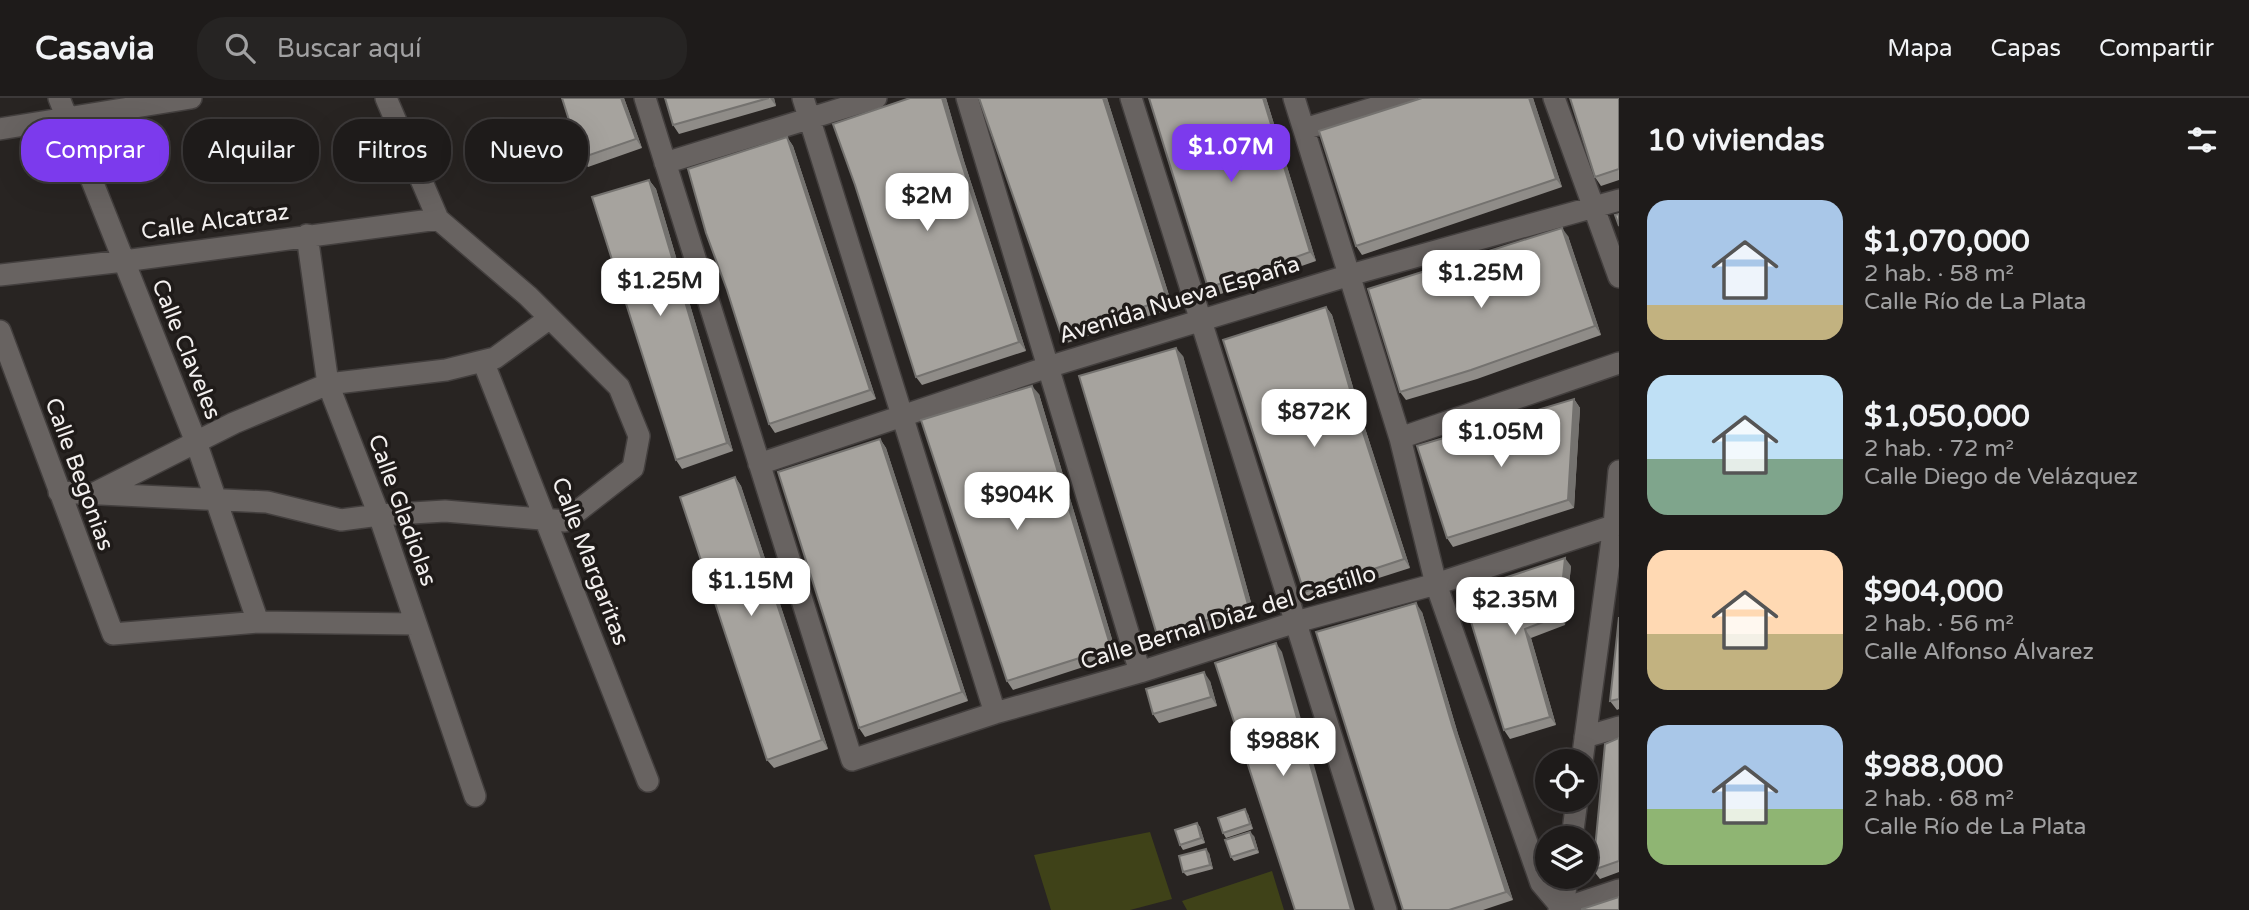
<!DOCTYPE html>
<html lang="es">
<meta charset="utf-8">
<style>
body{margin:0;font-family:"Varela Round",sans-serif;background:#262423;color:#f1f3f6;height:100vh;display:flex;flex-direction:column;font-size:26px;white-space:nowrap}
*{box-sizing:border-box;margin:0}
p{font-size:23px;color:#a1a1a2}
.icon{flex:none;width:38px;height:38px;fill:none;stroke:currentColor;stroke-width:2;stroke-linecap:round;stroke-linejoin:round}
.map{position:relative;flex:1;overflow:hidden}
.drawer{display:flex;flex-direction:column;background:#1e1b1a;width:630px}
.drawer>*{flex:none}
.top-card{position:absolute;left:21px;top:21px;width:665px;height:63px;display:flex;gap:14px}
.controls{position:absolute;left:1535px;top:651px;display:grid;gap:14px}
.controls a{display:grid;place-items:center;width:63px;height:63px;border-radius:50%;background:#1e1b1a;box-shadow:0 7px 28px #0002,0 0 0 2px #3c3939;font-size:35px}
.price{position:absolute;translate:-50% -60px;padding:0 16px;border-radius:14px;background:#fff;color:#222;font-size:23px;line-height:46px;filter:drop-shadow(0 2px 4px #0008)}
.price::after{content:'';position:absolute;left:50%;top:42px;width:21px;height:16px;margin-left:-10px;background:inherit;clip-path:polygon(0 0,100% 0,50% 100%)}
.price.selected{background:#7c3aed;color:#fff}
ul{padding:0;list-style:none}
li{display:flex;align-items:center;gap:21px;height:175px;padding:0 28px}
li span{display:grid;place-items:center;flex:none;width:196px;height:140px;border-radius:21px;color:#555}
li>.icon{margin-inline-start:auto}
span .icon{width:84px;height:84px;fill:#fffc;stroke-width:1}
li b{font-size:30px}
h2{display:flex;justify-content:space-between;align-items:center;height:84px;padding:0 28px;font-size:30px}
.tag{padding:0 24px;border-radius:28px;background:#1e1b1a;box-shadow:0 7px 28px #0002,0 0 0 2px #3c3939;font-size:24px;line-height:63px}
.tag.selected{background:#7c3aed;color:#fff}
header{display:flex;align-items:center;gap:42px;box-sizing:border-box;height:98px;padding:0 35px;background:#1e1b1a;border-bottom:2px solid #3c3939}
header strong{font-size:33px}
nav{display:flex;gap:38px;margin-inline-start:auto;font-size:24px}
.search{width:490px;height:63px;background:#262423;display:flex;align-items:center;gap:18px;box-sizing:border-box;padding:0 24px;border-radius:28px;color:#a1a1a2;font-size:26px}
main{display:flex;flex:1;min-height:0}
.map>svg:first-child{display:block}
.green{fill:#3f4218}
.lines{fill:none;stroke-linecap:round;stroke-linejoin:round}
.minor-casing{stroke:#433f3e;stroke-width:24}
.minor{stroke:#686361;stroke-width:21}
.wall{fill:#8f8c88}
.shaded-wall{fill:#74726f}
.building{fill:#a6a39e;stroke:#74726f;stroke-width:2}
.labels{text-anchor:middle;stroke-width:7;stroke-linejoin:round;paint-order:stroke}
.street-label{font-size:23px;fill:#f3f0ef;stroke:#1f1b19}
</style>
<header>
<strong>Casavia</strong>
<div class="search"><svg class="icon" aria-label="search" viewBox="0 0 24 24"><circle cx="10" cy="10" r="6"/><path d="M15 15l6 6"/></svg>Buscar aquí</div>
<nav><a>Mapa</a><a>Capas</a><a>Compartir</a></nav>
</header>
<main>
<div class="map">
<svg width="1619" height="812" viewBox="0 0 1619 812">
<rect width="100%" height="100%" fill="#282422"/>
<path class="green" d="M1150,734L1172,801L1130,812H1051L1034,757Z
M1272,773L1284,812H1187L1182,803Z"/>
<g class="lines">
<g class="minor-casing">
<path id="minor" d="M59,0L196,344L258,524
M645,0L852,662L995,615L1140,574L1296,524L1436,486L1619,426
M803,0L995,615
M967,0L1140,574
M1131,0L1386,812
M1294,0L1400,340L1436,486L1541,785L1563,811
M1554,0L1619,179
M0,31L191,0
M1304,31L1407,0
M665,65L876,0
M307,137L328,286L379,417L475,698
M0,177L124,163L438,121
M0,233L113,536L258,524L415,526
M483,263L648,683
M1400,340L1619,265
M759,366L1048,269L1350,177L1619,102
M59,394L267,404L341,422L379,417L445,413L565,423L633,370L639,338L619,289L528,198L438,121L386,0
M95,395L234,325L328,286L446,272L495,260L550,220
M1585,639L1619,629
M1582,663L1614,427L1619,373
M1572,740L1577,702
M1559,812L1619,792
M1563,812L1567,779"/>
</g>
<use href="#minor" class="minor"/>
</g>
<path class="wall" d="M562,0H624L642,50L588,69L581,60Z
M665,0H774L776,8L679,36L673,27Z
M910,0H946L964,63L1026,253L922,287L916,279Z
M1107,0L1173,210L1067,245L1061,236Z
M1149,0H1266L1316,163L1215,198L1208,190Z
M1422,0H1533L1562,89L1362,157L1356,148Z
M1619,0V82L1601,88L1595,79Z
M787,39L793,48L876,301L775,335L769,326Z
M649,82L656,91L733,353L682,371L676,362Z
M1568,138L1601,237L1477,281L1406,302L1400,294Z
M1326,209L1332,217L1364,327L1410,470L1310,502L1304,494Z
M1183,258L1255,519L1164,546L1157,537Z
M1039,296L1117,558L1013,592L1007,583Z
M1574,301L1580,310L1574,410L1453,449L1447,440Z
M880,341L886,350L968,603L865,639L859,630Z
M735,379L741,388L828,651L774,670L767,662Z
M1571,468L1565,527L1531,540L1556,627L1510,641L1504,632L1462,494Z
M1422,514L1458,636L1513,802L1483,812H1403Z
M1619,519V611L1617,612L1610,603Z
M1210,583L1217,608L1159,625L1153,616Z
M1619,640V774L1600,781L1593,772Z
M1248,716L1253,731L1226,740L1223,735Z
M1197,725L1200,729L1205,745L1183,752L1180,747Z
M1254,738L1259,755L1234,763L1231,759Z
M1209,755L1213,771L1187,778L1183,774Z"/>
<path class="shaded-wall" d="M621,0H624L642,50L636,41Z
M770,0H774L776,8Z
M942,0H946L964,63L1026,253L1019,244L958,54Z
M1103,0H1107L1173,210L1167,201Z
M1263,0H1266L1316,163L1310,154Z
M1529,0H1533L1562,89L1556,81Z
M787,39L793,48L876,301L870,292Z
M649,82L656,91L733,353L727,345Z
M1562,130L1568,138L1601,237L1595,228Z
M1326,209L1332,217L1364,327L1410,470L1404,461L1358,319Z
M1176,250L1183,258L1255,519L1249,510Z
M1032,288L1039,296L1117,558L1111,550Z
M1574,301L1580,310L1574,410L1568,402Z
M880,341L886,350L968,603L962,594Z
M735,379L741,388L828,651L822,642Z
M1565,460L1571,468L1565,527L1559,518Z
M1416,505L1422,514L1458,636L1513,802L1506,794L1452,627Z
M1525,531L1531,540L1556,627L1550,619Z
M1276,545L1282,554L1355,812H1351Z
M1204,574L1210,583L1217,608L1211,599Z
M1245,711L1248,716L1253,731L1250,726Z
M1197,725L1200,729L1205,745L1201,740Z
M1250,734L1254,738L1259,755L1256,751Z
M1206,751L1209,755L1213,771L1210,767Z"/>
<path class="building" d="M562,0H621L636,41L581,60Z
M665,0H769L673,27Z
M910,0H942L958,54L1019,244L916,279L855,87L833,26Z
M979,0H1103L1167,201L1061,236Z
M1149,0H1263L1310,154L1208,190Z
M1422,0H1529L1556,81L1356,148L1319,33Z
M1570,0H1619V71L1595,79Z
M787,39L870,292L769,326L727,192L706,135L688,71Z
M649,82L727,345L676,362L592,99Z
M1619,116V128L1615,117Z
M1562,130L1595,228L1471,272L1400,294L1368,191Z
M1326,209L1358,319L1404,461L1304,494L1223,242Z
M1176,250L1249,510L1157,537L1079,278Z
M1032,288L1111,550L1007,583L921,322Z
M1574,301L1568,402L1447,440L1417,348Z
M880,341L962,594L859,630L778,374Z
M735,379L822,642L767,662L680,399Z
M1565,460L1559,518L1525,531L1550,619L1504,632L1462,494Z
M1416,505L1452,627L1506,794L1449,812H1403L1316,534Z
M1619,519V601L1610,603Z
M1276,545L1351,812H1295L1215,565Z
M1204,574L1211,599L1153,616L1146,591Z
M1619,640V763L1593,772L1605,646Z
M1245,711L1250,726L1223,735L1218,720Z
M1197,725L1201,740L1180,747L1175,732Z
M1250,734L1256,751L1231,759L1225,742Z
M1206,751L1210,767L1183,774L1179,758Z
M1619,799V812H1582V811Z"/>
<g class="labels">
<g class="street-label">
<text transform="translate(215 123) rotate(-8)" y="8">Calle Alcatraz</text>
<text transform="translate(1179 201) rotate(-17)" y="8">Avenida Nueva España</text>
<text transform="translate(187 251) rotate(68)" y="8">Calle Claveles</text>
<text transform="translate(80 376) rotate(70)" y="8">Calle Begonias</text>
<text transform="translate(403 412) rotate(70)" y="8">Calle Gladiolas</text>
<text transform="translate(591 463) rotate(69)" y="8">Calle Margaritas</text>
<text transform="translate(1228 519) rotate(-17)" y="8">Calle Bernal Díaz del Castillo</text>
</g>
</g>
</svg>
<div class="controls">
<a><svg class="icon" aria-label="locate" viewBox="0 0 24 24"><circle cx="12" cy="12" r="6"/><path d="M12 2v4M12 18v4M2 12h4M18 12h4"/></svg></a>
<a><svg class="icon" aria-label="layers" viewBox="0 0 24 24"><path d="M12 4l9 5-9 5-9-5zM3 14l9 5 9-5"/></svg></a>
</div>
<b class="price selected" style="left:1231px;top:86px">$1.07M</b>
<b class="price" style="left:927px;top:135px">$2M</b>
<b class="price" style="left:1481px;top:212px">$1.25M</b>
<b class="price" style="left:660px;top:220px">$1.25M</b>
<b class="price" style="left:1314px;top:351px">$872K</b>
<b class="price" style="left:1501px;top:371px">$1.05M</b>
<b class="price" style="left:1017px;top:434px">$904K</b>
<b class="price" style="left:751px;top:520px">$1.15M</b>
<b class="price" style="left:1515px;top:539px">$2.35M</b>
<b class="price" style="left:1283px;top:680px">$988K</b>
<div class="top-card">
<a class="tag selected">Comprar</a>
<a class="tag">Alquilar</a>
<a class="tag">Filtros</a>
<a class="tag">Nuevo</a>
</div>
</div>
<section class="drawer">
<h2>10 viviendas<svg class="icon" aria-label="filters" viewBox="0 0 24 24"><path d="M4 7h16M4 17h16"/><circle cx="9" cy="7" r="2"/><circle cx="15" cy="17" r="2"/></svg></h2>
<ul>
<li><span style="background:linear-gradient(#a9c7e8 75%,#c2b280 0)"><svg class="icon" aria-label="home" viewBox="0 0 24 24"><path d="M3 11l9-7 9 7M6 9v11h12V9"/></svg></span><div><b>$1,070,000</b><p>2 hab. · 58 m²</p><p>Calle Río de La Plata</p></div></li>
<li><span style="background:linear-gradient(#bfe0f5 60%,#7fa58c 0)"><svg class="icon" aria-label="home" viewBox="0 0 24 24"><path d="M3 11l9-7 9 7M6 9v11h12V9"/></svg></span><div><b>$1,050,000</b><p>2 hab. · 72 m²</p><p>Calle Diego de Velázquez</p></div></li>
<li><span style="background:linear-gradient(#ffd9b3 60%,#c2b280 0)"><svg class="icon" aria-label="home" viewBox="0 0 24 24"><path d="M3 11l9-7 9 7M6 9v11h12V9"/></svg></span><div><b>$904,000</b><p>2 hab. · 56 m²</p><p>Calle Alfonso Álvarez</p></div></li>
<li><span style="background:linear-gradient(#a9c7e8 60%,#8fb573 0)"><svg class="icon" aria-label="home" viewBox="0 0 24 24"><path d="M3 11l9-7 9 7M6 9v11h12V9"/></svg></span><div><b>$988,000</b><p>2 hab. · 68 m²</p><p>Calle Río de La Plata</p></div></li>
</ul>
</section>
</main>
